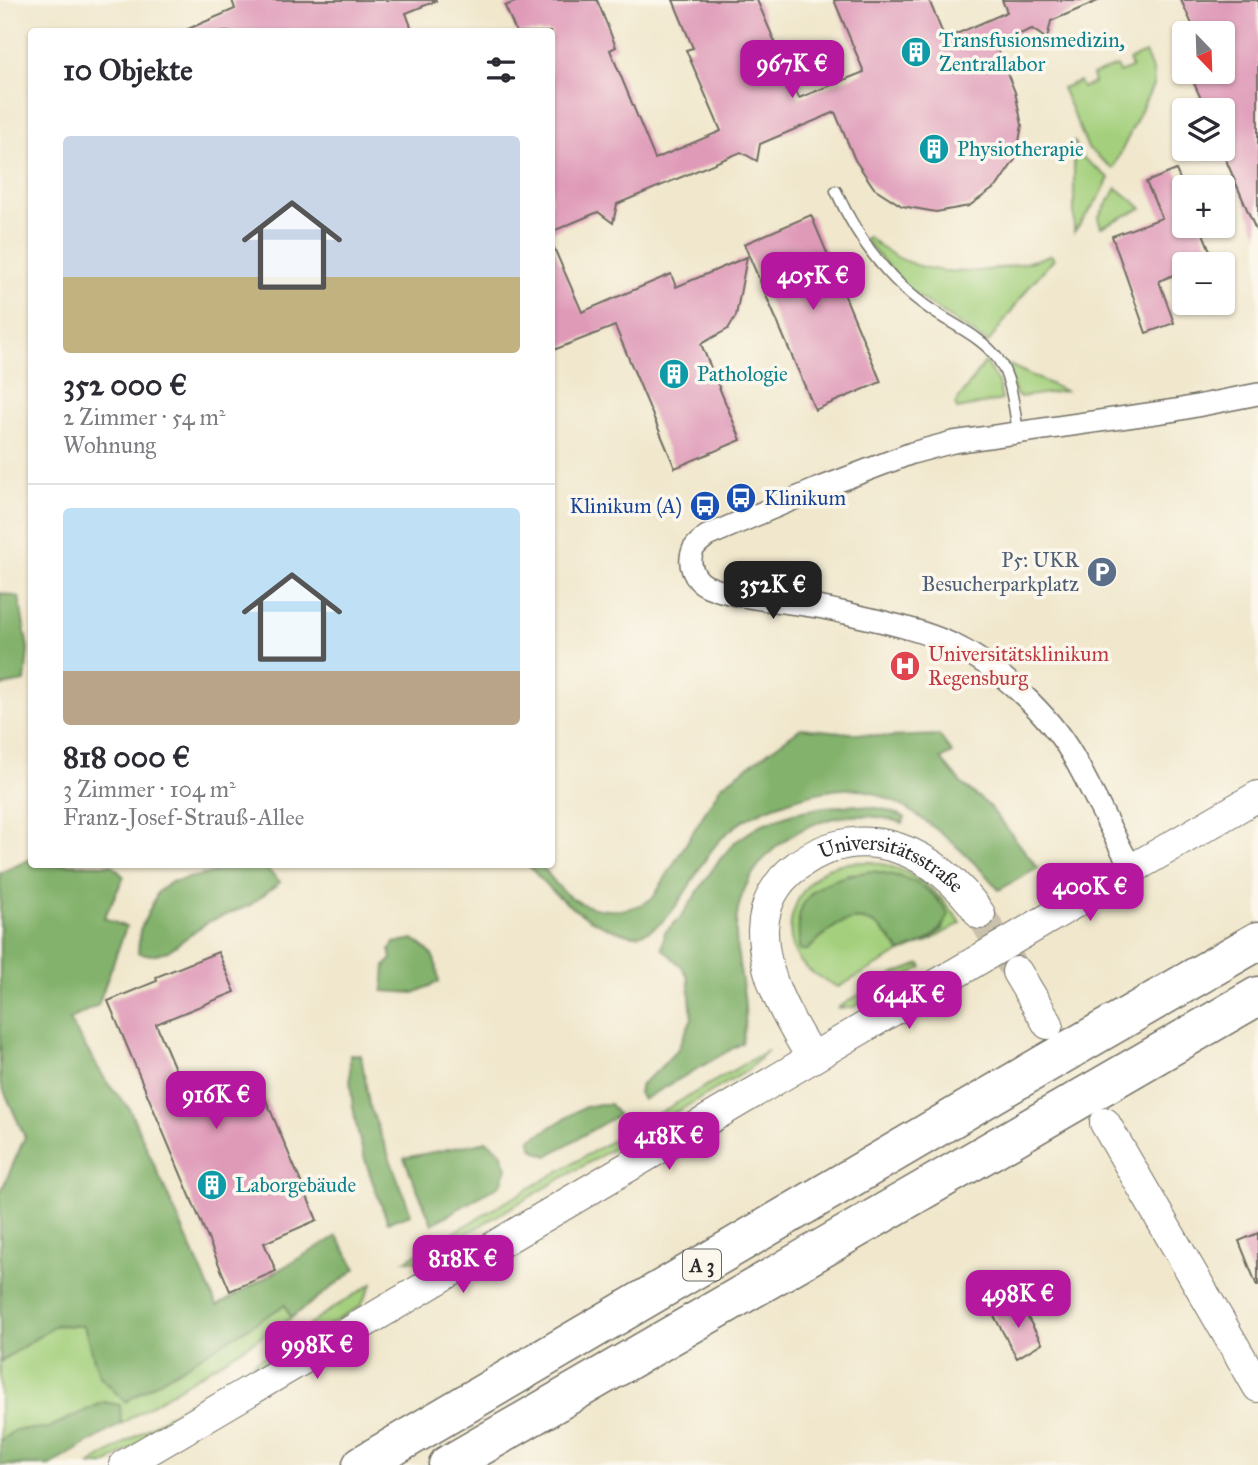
<!DOCTYPE html>
<html lang="de">
<meta charset="utf-8">
<style>
body{margin:0;font-family:"IM FELL Great Primer",serif;background:#f2f2f3;color:#2b2b33;height:100vh;display:flex;flex-direction:column;font-size:26px;white-space:nowrap}
*{box-sizing:border-box;margin:0}
p{font-size:23px;color:#7c7c81}
.icon{flex:none;width:38px;height:38px;fill:none;stroke:currentColor;stroke-width:2;stroke-linecap:round;stroke-linejoin:round}
.map{position:relative;flex:1;overflow:hidden}
.panel{position:absolute;left:28px;top:28px;width:527px;height:840px;display:flex;flex-direction:column;background:#fff;border-radius:7px;box-shadow:0 2px 5px #0004}
.panel>*{flex:none}
.needle{width:46px;rotate:157deg}
.buttons{position:absolute;left:1172px;top:21px;display:grid;gap:14px}
.buttons a{display:grid;place-items:center;width:63px;height:63px;border-radius:7px;background:#fff;box-shadow:0 2px 5px #0004;font-size:35px}
.price{position:absolute;translate:-50% -60px;padding:0 16px;border-radius:14px;background:#b5179e;color:#fff;font-size:23px;line-height:46px;filter:drop-shadow(0 2px 4px #0008)}
.price::after{content:'';position:absolute;left:50%;top:42px;width:21px;height:16px;margin-left:-10px;background:inherit;clip-path:polygon(0 0,100% 0,50% 100%)}
.price.active{background:#222;color:#fff}
ul{padding:0;list-style:none}
li{display:grid;align-content:center;gap:14px;height:371px;padding:0 35px}
li+li{border-top:2px solid #e1e1e2}
li span{display:grid;place-items:center;height:217px;border-radius:7px;color:#555}
li>.icon{margin-inline-start:auto}
span .icon{width:126px;height:126px;fill:#fffc;stroke-width:1}
li b{font-size:30px}
h2{display:flex;justify-content:space-between;align-items:center;height:84px;padding:0 35px;font-size:30px}
.map>svg:first-child{display:block}
.green{fill:#a4d07d;stroke:#687e54;stroke-width:2}
.forest{fill:#83b26c;stroke:#576e4c;stroke-width:2}
.building{fill:#df9ab8}
.lines{fill:none;stroke-linecap:round;stroke-linejoin:round}
.secondary-tunnel{stroke:#c9c1ac;stroke-width:30;stroke-dasharray:30 15;stroke-linecap:butt}
.lane-casing{stroke:#706d63;stroke-width:13}
.street-casing{stroke:#706d63;stroke-width:24}
.secondary-casing{stroke:#706d63;stroke-width:32}
.highway-casing{stroke:#706d63;stroke-width:41}
.lane{stroke:#fff;stroke-width:10}
.street{stroke:#fff;stroke-width:21}
.secondary{stroke:#fff;stroke-width:30}
.highway{stroke:#fff;stroke-width:38}
.labels{text-anchor:middle;stroke-width:7;stroke-linejoin:round;paint-order:stroke}
.shield{fill:#fbf7ec;stroke:#696865;stroke-width:2}
.shield-label{font-size:19px;font-weight:bold;fill:#2b2b2b}
.culture-label{font-size:21px;fill:#0d838f;stroke:#fbf7ec;text-anchor:start}
.transit-label{font-size:21px;fill:#164399;stroke:#fbf7ec;text-anchor:start}
.service-label{font-size:21px;fill:#4e5e75;stroke:#fbf7ec;text-anchor:end}
.health-label{font-size:21px;fill:#be3a42;stroke:#fbf7ec;text-anchor:start}
.street-label{font-size:21px;fill:#2b2b2b;stroke:#fbf7ec}
</style>
<div class="map">
<svg width="1258" height="1465" viewBox="0 0 1258 1465">
<rect width="100%" height="100%" fill="#fbf7ec"/>
<filter id="ink" filterUnits="userSpaceOnUse"><feTurbulence type="fractalNoise" baseFrequency=".0143" numOctaves="2"/><feDisplacementMap in="SourceGraphic" scale="14" xChannelSelector="R" yChannelSelector="G"/><feConvolveMatrix kernelMatrix="1 2 1 2 8 2 1 2 1" color-interpolation-filters="sRGB"/></filter>
<filter id="wash" filterUnits="userSpaceOnUse"><feTurbulence type="fractalNoise" baseFrequency=".00686" numOctaves="4" result="noise"/><feDisplacementMap in="SourceGraphic" scale="28" xChannelSelector="R" yChannelSelector="G"/><feGaussianBlur stdDeviation="1.57" result="paint"/><feColorMatrix in="noise" values="0 0 0 0 0 0 0 0 0 0 0 0 0 0 0 0 0 1.4 0 .05"/><feComposite in="paint" operator="in"/></filter>
<g filter="url(#wash)">
<rect width="100%" height="100%" fill="#f0e7cc"/>
<path class="green" d="M1145,53L1153,72L1154,83L1113,169L1088,148L1062,88L1079,81L1082,88L1094,83L1092,75L1117,66L1119,73L1132,68L1129,60Z
M1074,141L1082,157L1109,178L1100,196L1074,232Z
M1117,188L1142,208L1101,227L1098,218Z
M868,237C875,242 883,249 890,253C939,283 1000,272 1051,255L1054,259L1032,283L988,343L911,292L864,239Z
M985,362L998,382L1002,400L957,409L955,404Z
M1009,365L1065,391L1020,397L1016,395L1006,366Z
M872,862C913,869 937,889 961,923L924,944L942,929L949,914C924,876 890,869 847,874L808,950C826,931 851,907 879,927C887,933 894,944 901,952L838,987C824,980 807,972 798,958C779,928 798,884 828,868C842,862 857,862 872,862Z
M920,964L922,967L854,1007L837,1008L892,975Z
M768,1050L747,1071L419,1261L406,1260Z
M373,1283L360,1306L104,1465H89L300,1334L316,1319Z
M285,1305L291,1318L121,1424L120,1405L104,1402L48,1428L16,1430L0,1441V1362L56,1325L84,1326L99,1375L125,1402Z"/>
<path class="forest" d="M0,593L19,597L28,649L25,682L0,686Z
M801,728L889,737L939,735L952,753L941,759L961,783L989,806L1038,868L999,890C968,853 911,801 863,790C840,785 802,796 780,804C754,813 731,825 714,847C693,872 672,933 634,935C626,935 616,930 608,928C575,914 552,893 529,866L541,865C550,875 559,890 570,897C596,914 627,915 653,898L721,786Z
M854,805L883,809L905,817L903,823C886,818 868,814 850,816C791,820 735,870 736,931C736,969 752,1004 742,1043L643,1100L639,1093L641,1084L657,1071L678,1049L692,1018L688,977L683,968L662,948L665,932L681,917L716,864L734,843L760,825L793,813L824,807Z
M31,859L32,864L112,865L124,877L104,918L126,927L98,1005L69,1020L108,1084L129,1108L217,1306L337,1236L356,1269L291,1318L285,1305L125,1402L99,1375L84,1326L56,1325L0,1362V1194L25,1137L0,1082V873Z
M249,865C262,865 272,872 280,882L250,905L208,922L168,951L152,955L138,953L140,930L158,892L171,882Z
M872,871C907,877 929,883 949,914C938,938 926,943 901,952C894,944 887,933 879,927C851,907 826,931 808,950H799C799,940 798,927 799,917C805,883 844,875 872,871Z
M413,939C434,953 436,957 439,982L414,993L383,991L385,966L392,959L390,949L394,943Z
M350,1054L361,1055L369,1104L411,1214L388,1222C365,1165 348,1117 350,1054Z
M599,1104H610L618,1115L547,1156L533,1149L530,1140L582,1108Z
M487,1141L501,1152L507,1168L501,1184L432,1224L404,1158Z
M104,1402L120,1405L121,1424L50,1465H0V1441L15,1430L48,1428Z"/>
<g id="blocks">
<path class="building" d="M232,0H436V1L406,13L413,32H181L235,9Z
M520,0H597L616,47L610,50L655,159L721,131L686,50L693,48L673,0H757L799,98L864,72L834,0H929L945,39L1007,12L1002,0H1100L1051,21L1047,39L1032,29L995,44L1015,92L1022,125L1016,158L997,186L969,206L936,212L902,206L874,188L855,160L835,112L760,144L757,161L741,152L617,204L613,223L598,212L551,232V32H516L505,6Z
M1181,0H1258V235L1223,153V110H1206L1189,72H1223V33H1196Z
M1176,170L1185,191V226H1200L1213,258L1198,264H1185V270L1159,281L1174,323L1146,333L1112,236L1162,218L1146,182Z
M811,215L881,382L815,410L744,244Z
M551,241L582,312L671,274L676,287L747,257L736,316L728,329L701,344L741,440L675,468L615,326L551,351Z
M218,952L235,992L156,1024L194,1114L223,1101L218,1090L255,1074L317,1220L264,1243L276,1271L230,1291L108,1001L157,981L156,977Z
M1258,1233V1286H1257L1239,1241Z
M1019,1302L1042,1343L1017,1358L994,1316Z"/>
</g>
</g>
<g filter="url(#ink)">
<use href="#blocks" fill-opacity="0" stroke="#706d63" stroke-width="2"/>
<g class="lines">
<path class="secondary-tunnel" d="M980,914L1015,969"/>
<g class="lane-casing">
<path id="lane" d="M836,191C858,240 888,281 933,311C955,326 982,337 998,359C1012,379 1014,408 1018,432"/>
</g>
<g class="street-casing">
<path id="street" d="M1132,869C1111,832 1094,793 1073,756C1049,714 997,666 954,645C917,628 876,620 837,611C798,601 741,601 707,586C694,580 687,564 693,550C695,545 702,540 707,536L815,490L912,453L953,442L1176,410L1258,394"/>
</g>
<g class="secondary-casing">
<g id="secondary">
<path d="M1017,972L1048,1024"/>
<path id="s1" d="M812,1058C788,1019 763,977 763,930C764,904 776,881 797,866C863,816 938,852 980,914"/>
<path d="M1105,1123L1258,1387"/>
<path d="M124,1465L1132,869L1258,796"/>
</g>
</g>
<g class="highway-casing">
<path id="highway" d="M362,1465L1043,1065L1258,941
M448,1465L1258,996"/>
</g>
<use href="#lane" class="lane"/>
<use href="#street" class="street"/>
<use href="#secondary" class="secondary"/>
<use href="#highway" class="highway"/>
</g>
</g>
<defs>
<g id="building-disc" transform="scale(1.575)"><circle r="9.5" fill="#0f9aa8" stroke="#fbf7ec"/><path d="M-4-6H4V6H1V3H-1V6H-4ZM-2.5-4.3h1.7v1.8h-1.7ZM.8-4.3h1.7v1.8H.8ZM-2.5-1h1.7V.8h-1.7ZM.8-1h1.7V.8H.8Z" fill="#fff"/></g>
<g id="bus-disc" transform="scale(1.575)"><circle r="9.5" fill="#1a4fb4" stroke="#fbf7ec"/><path d="M-5-6H5V4H4V6H2V4H-2V6H-4V4H-5ZM-3.5-4V0h7V-4ZM-3.5 1.2v1.5H-2V1.2ZM2 1.2v1.5H3.5V1.2Z" fill="#fff"/></g>
<g id="parking-disc" transform="scale(1.575)"><circle r="9.5" fill="#5c6f8a" stroke="#fbf7ec"/><path d="M-3.5-5.5H1a3.5 3.5 0 0 1 0 7H-1V5.5H-3.5ZM-1-3.4V-.6H.8a1.4 1.4 0 0 0 0-2.8Z" fill="#fff"/></g>
<g id="hospital-disc" transform="scale(1.575)"><circle r="9.5" fill="#e0444e" stroke="#fbf7ec"/><path d="M-5-5h3v3.5h4V-5h3V5h-3V1.5h-4V5h-3Z" fill="#fff"/></g>
</defs>
<g fill-rule="evenodd">
<use href="#building-disc" x="916" y="52"/>
<use href="#building-disc" x="934" y="149"/>
<use href="#building-disc" x="674" y="374"/>
<use href="#bus-disc" x="741" y="498"/>
<use href="#bus-disc" x="705" y="506"/>
<use href="#parking-disc" x="1102" y="572"/>
<use href="#hospital-disc" x="905" y="666"/>
<use href="#building-disc" x="212" y="1185"/>
</g>
<g class="labels">
<rect class="shield" x="683" y="1249.5" width="38" height="31" rx="5"/>
<g class="shield-label">
<text x="702" y="1272">A 3</text>
</g>
<g class="culture-label">
<text x="939" y="47">Transfusionsmedizin,<tspan x="939" dy="24">Zentrallabor</tspan></text>
<text x="957" y="156">Physiotherapie</text>
<text x="697" y="381">Pathologie</text>
<text x="235" y="1192">Laborgebäude</text>
</g>
<g class="transit-label">
<text x="764" y="505">Klinikum</text>
<text x="682" y="513" text-anchor="end">Klinikum (A)</text>
</g>
<g class="service-label">
<text x="1079" y="567">P5: UKR<tspan x="1079" dy="24">Besucherparkplatz</tspan></text>
</g>
<g class="health-label">
<text x="928" y="661">Universitätsklinikum<tspan x="928" dy="24">Regensburg</tspan></text>
</g>
<g class="street-label">
<text dy="7" stroke="none"><textPath href="#s1" startOffset="318">Universitätsstraße</textPath></text>
</g>
</g>
</svg>
<div class="buttons">
<a><svg class="needle" viewBox="-14 -14 28 28"><path d="M0-13l5 13h-10z" fill="#e53935"/><path d="M0 13l5-13h-10z" fill="#7c7c81"/></svg></a>
<a><svg class="icon" aria-label="layers" viewBox="0 0 24 24"><path d="M12 4l9 5-9 5-9-5zM3 14l9 5 9-5"/></svg></a>
<a>+</a>
<a>−</a>
</div>
<b class="price" style="left:792px;top:100px">967K €</b>
<b class="price" style="left:813px;top:312px">405K €</b>
<b class="price active" style="left:773px;top:621px">352K €</b>
<b class="price" style="left:1090px;top:923px">400K €</b>
<b class="price" style="left:909px;top:1031px">644K €</b>
<b class="price" style="left:216px;top:1131px">916K €</b>
<b class="price" style="left:669px;top:1172px">418K €</b>
<b class="price" style="left:463px;top:1295px">818K €</b>
<b class="price" style="left:1018px;top:1330px">498K €</b>
<b class="price" style="left:317px;top:1381px">998K €</b>
<section class="panel">
<h2>10 Objekte<svg class="icon" aria-label="filters" viewBox="0 0 24 24"><path d="M4 7h16M4 17h16"/><circle cx="9" cy="7" r="2"/><circle cx="15" cy="17" r="2"/></svg></h2>
<ul>
<li><span style="background:linear-gradient(#c9d6e8 65%,#c2b280 0)"><svg class="icon" aria-label="home" viewBox="0 0 24 24"><path d="M3 11l9-7 9 7M6 9v11h12V9"/></svg></span><div><b>352 000 €</b><p>2 Zimmer · 54 m²</p><p>Wohnung</p></div></li>
<li><span style="background:linear-gradient(#bfe0f5 75%,#b9a48a 0)"><svg class="icon" aria-label="home" viewBox="0 0 24 24"><path d="M3 11l9-7 9 7M6 9v11h12V9"/></svg></span><div><b>818 000 €</b><p>3 Zimmer · 104 m²</p><p>Franz-Josef-Strauß-Allee</p></div></li>
</ul>
</section>
</div>
